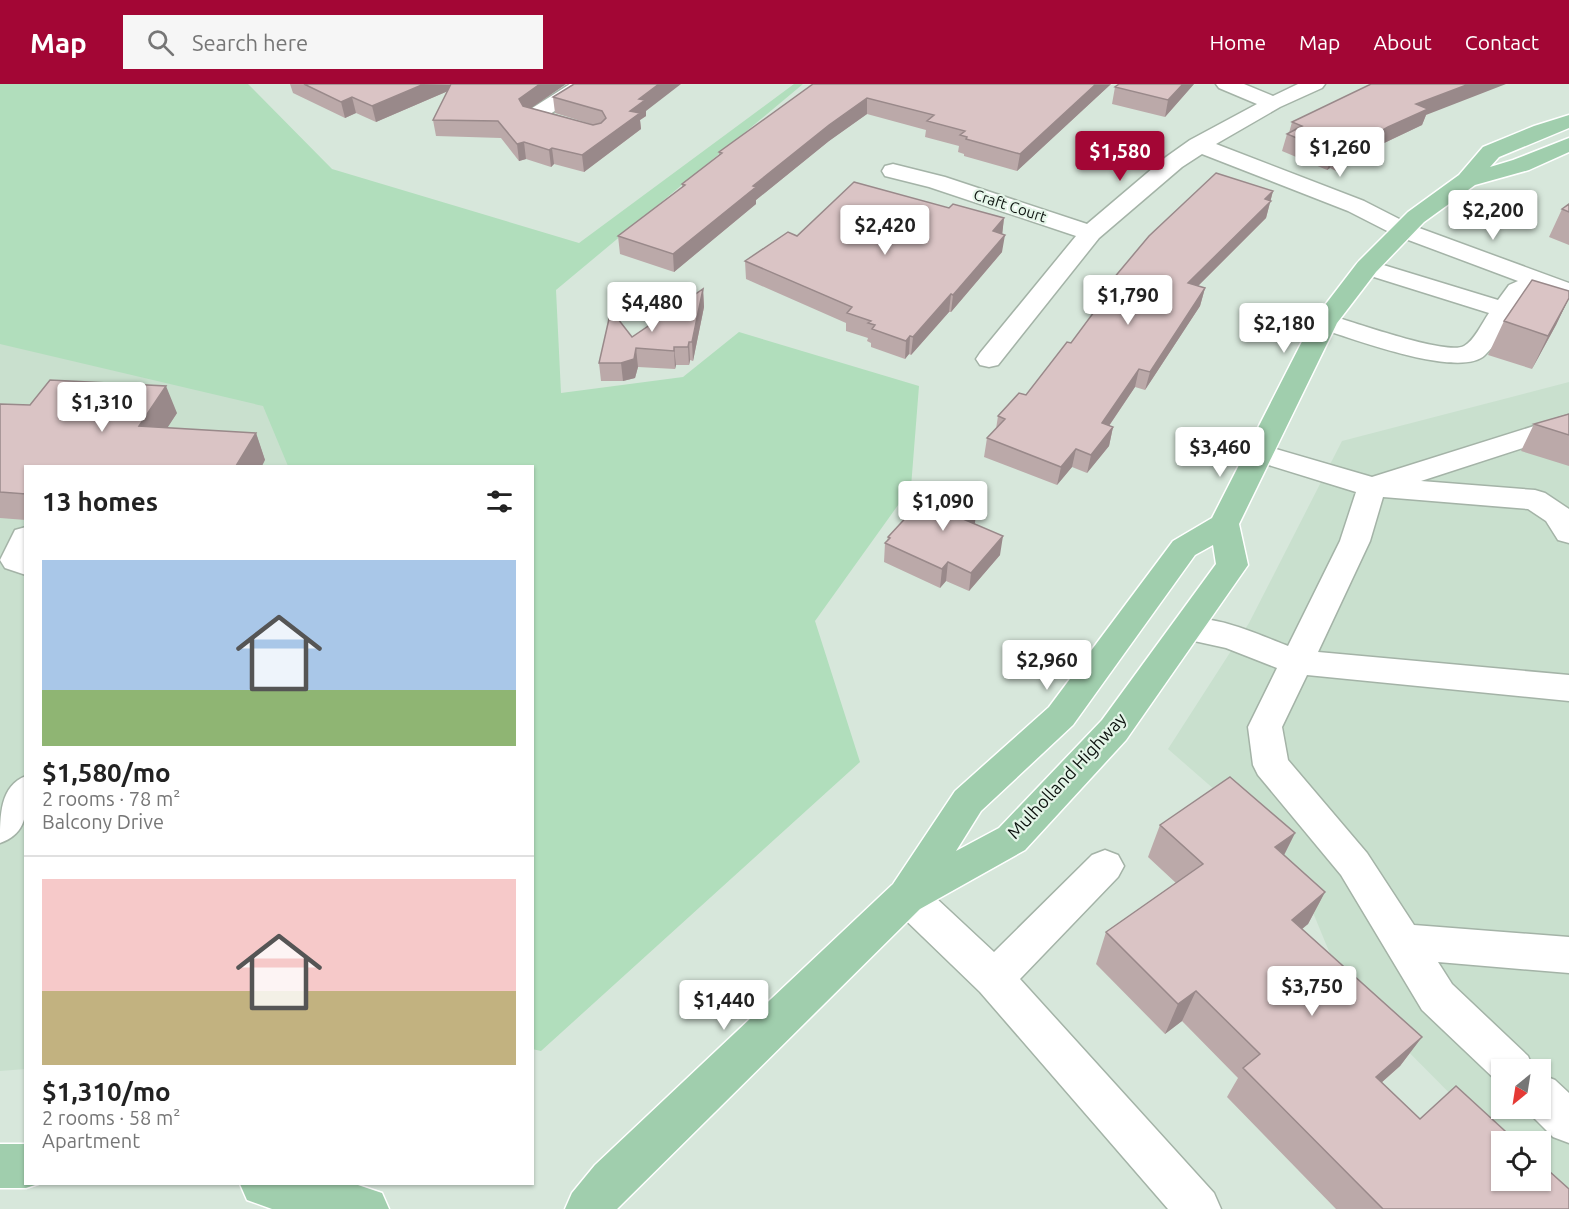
<!DOCTYPE html>
<meta charset="utf-8">
<style>
body{margin:0;font-family:Ubuntu,sans-serif;background:#f6f6f6;color:#222;height:100vh;display:flex;flex-direction:column;font-size:22px;white-space:nowrap}
*{box-sizing:border-box;margin:0}
p{font-size:20px;color:#767676}
.icon{flex:none;width:33px;height:33px;fill:none;stroke:currentColor;stroke-width:2;stroke-linecap:round;stroke-linejoin:round}
.map{position:relative;flex:1;overflow:hidden}
.side{position:absolute;left:24px;top:381px;width:510px;height:720px;display:flex;flex-direction:column;background:#fff;border-radius:0px;box-shadow:0 2px 4px #0004}
.side>*{flex:none}
.needle{width:39px;rotate:210deg}
.fabs{position:absolute;left:1491px;top:975px;display:grid;gap:12px}
.fabs a{display:grid;place-items:center;width:60px;height:60px;border-radius:0px;background:#fff;box-shadow:0 2px 4px #0004;font-size:30px}
.price{position:absolute;translate:-50% -51px;padding:0 14px;border-radius:6px;background:#fff;color:#222;font-size:20px;line-height:39px;filter:drop-shadow(0 2px 3px #0008)}
.price::after{content:'';position:absolute;left:50%;top:36px;width:18px;height:14px;margin-left:-9px;background:inherit;clip-path:polygon(0 0,100% 0,50% 100%)}
.price.on{background:#a30635;color:#fff}
ul{padding:0;list-style:none}
li{display:grid;align-content:center;gap:12px;height:318px;padding:0 18px}
li+li{border-top:2px solid #e0e0e0}
li span{display:grid;place-items:center;height:186px;border-radius:0px;color:#555}
li>.icon{margin-inline-start:auto}
span .icon{width:108px;height:108px;fill:#fffc;stroke-width:1}
li b{font-size:26px}
h2{display:flex;justify-content:space-between;align-items:center;height:72px;padding:0 18px;font-size:26px}
header{display:flex;align-items:center;gap:36px;box-sizing:border-box;height:84px;padding:0 30px;background:#a30635;color:#fff}
header strong{font-size:28px}
nav{display:flex;gap:33px;margin-inline-start:auto;font-size:21px}
.search{width:420px;height:54px;background:#f6f6f6;display:flex;align-items:center;gap:15px;box-sizing:border-box;padding:0 21px;border-radius:0px;color:#767676;font-size:22px}
.map>svg:first-child{display:block}
.built{fill:#c9e0ce;fill-rule:evenodd}
.green{fill:#b1debc}
.lines{fill:none;stroke-linecap:round;stroke-linejoin:round}
.minor-casing{stroke:#a4b3a7;stroke-width:3}
.major-casing{stroke:#fff;stroke-width:3}
.minor{fill:#fff;fill-rule:evenodd}
.major{fill:#a0cead;fill-rule:evenodd}
.wall{fill:#bba9a9}
.shaded-wall{fill:#99898a}
.building{fill:#dac4c5;stroke:#99898a;stroke-width:1.5}
.labels{text-anchor:middle;stroke-width:4.5;stroke-linejoin:round;paint-order:stroke}
.far-street-label{font-size:15px;fill:#0c120e;stroke:#e4f5e8}
.street-label{font-size:18px;fill:#0c120e;stroke:#e4f5e8}
</style>
<header>
<strong>Map</strong>
<div class="search"><svg class="icon" aria-label="search" viewBox="0 0 24 24"><circle cx="10" cy="10" r="6"/><path d="M15 15l6 6"/></svg>Search here</div>
<nav><a>Home</a><a>Map</a><a>About</a><a>Contact</a></nav>
</header>
<div class="map">
<svg width="1569" height="1125" viewBox="0 0 1569 1125">
<rect width="100%" height="100%" fill="#d7e7db"/>
<path class="built" d="M38,61L317,382H26V985L0,987V75Z
M1569,298V1125L1540,1096V1058H1502L1501,1061L1366,925L1333,877L1307,814L1255,741L1168,665L1249,539L1342,357ZM1502,986H1540V1024H1502Z"/>
<path class="green" d="M0,0H248L332,85L579,159L794,0H803L556,206L561,309L683,293L739,248L919,302L911,403L815,537L860,678L541,967L532,965V382H288L263,322L0,260Z"/>
<g class="lines">
<g class="minor-casing">
<path id="minor" d="M570,0H594L591,4L550,30L573,37L576,41L573,45L566,47L526,36L523,32L526,28Z
M1216,0H1244L1273,12L1298,0H1325L1322,4L1280,23L1216,60L1364,117L1411,141L1569,199V214L1540,205C1512,218 1507,251 1485,271C1460,296 1348,253 1316,243L1312,238L1316,233L1325,230C1349,236 1446,272 1464,262C1474,257 1482,239 1489,229L1358,188L1355,183L1358,178L1367,176L1498,216L1509,201L1518,197L1395,151L1348,127L1202,70L1182,83L1099,154L998,281L989,283L980,281L976,275L980,269L1076,152L929,103L885,92L882,87L885,82L893,80L945,93L1087,140L1166,73L1190,56L1257,20L1219,4Z
M1569,331V349L1421,397L1535,406L1545,409L1569,425V459L1558,456L1546,437L1528,425L1383,413L1370,457L1318,568L1569,591V617L1307,591L1282,643L1288,676L1367,769L1414,841L1569,853V889L1438,878L1452,900L1528,972L1534,986H1502V1002L1422,926L1341,791L1258,691L1253,681L1248,643L1277,584L1226,564L1176,553L1172,545L1176,537C1209,527 1257,550 1288,562L1340,457L1356,408L1249,375L1245,369L1249,363L1259,360L1372,393Z
M26,443V491L5,484L0,476L15,446Z
M26,692C26,720 32,748 0,759C0,731 0,702 26,692Z
M1105,766L1118,771L1124,782L1118,793L1020,895L1214,1109L1221,1125H1168L980,908L893,824L888,812L893,800L907,795L921,800L994,868L1092,771Z
M1540,990L1555,996L1569,1009V1059L1553,1053L1524,1024H1540Z"/>
</g>
<g class="major-casing">
<path id="major" d="M1569,31V44L1499,73L1490,83L1513,76L1569,54V68L1529,86L1475,101L1424,138L1376,188L1337,239L1239,440L1248,481L1126,656L1025,766L920,825L617,1125H565L572,1109L595,1081L893,800L955,707L1049,623L1173,457L1212,434L1312,238L1358,178L1408,128L1459,91L1483,63L1534,42ZM1213,461L1216,480L1102,636L999,744L956,767L981,727L1073,641L1195,471Z
M0,1060H26V1100H38L26,1104H0Z
M240,1100H355L382,1109L389,1125H272L247,1116Z"/>
</g>
<use href="#minor" class="minor"/>
<use href="#major" class="major"/>
</g>
<path class="wall" d="M290,0H566L531,24L594,41L555,29L553,13L646,27V32L640,36L641,45L584,88L554,80L551,83L526,75L519,77L501,54L436,52L433,36L448,7L376,38L356,29L345,34L293,9Z
M813,0H1111L1017,87L964,72V70L958,68L959,62L925,53L926,46L867,30L829,57L756,116V120L674,188L620,170L618,152L682,103V100L719,71V68Z
M1194,0L1165,33L1112,20L1115,3Z
M1426,31L1422,41L1382,60L1336,87L1330,84L1327,86L1282,67L1287,50L1289,49L1292,38Z
M1273,107L1266,134L1198,202L1205,204L1200,222L1145,306L1135,303L1109,342L1113,343L1109,362L1087,389L1072,383L1057,401L984,373L987,354L996,345L998,332L1026,311L1071,259L1111,206L1113,195Z
M1569,120V161L1549,153L1562,125Z
M949,124L1004,134L1002,150V168L951,228H949L911,271L909,270L905,275L871,263V259L867,257L868,254L846,247V239L746,195L745,177Z
M703,205L704,223L693,277L690,276L689,281H676L675,285L638,283L635,294L623,297H601L599,279L632,253Z
M1569,214L1556,241L1532,285L1488,271L1504,237Z
M0,320L177,329L167,344L256,349L265,376L26,382V436L0,434Z
M1569,330V382L1521,367L1534,340Z
M977,420L974,440L1000,471L969,507L946,497L940,504L884,478L885,459L887,457L888,453L904,436L905,424Z
M1160,741L1295,749L1284,771L1325,808L1308,840L1302,845L1422,953L1400,982L1381,999L1420,1035L1569,1125H1336L1227,1013L1238,994L1182,937L1165,950L1096,880L1106,848L1176,799L1148,773Z"/>
<path class="shaded-wall" d="M424,0L462,1L376,38L372,22Z
M540,0H566L521,31L519,15Z
M659,0H681L646,27V32L640,36L641,45L584,88L582,71L630,27L639,15Z
M1096,0H1111L1017,87L1020,70Z
M1183,0H1194L1165,33L1168,16Z
M1469,0H1506L1426,31L1422,41L1382,60L1336,87L1341,70L1388,43L1416,20Z
M352,13L356,29L345,34L341,18Z
M867,14V30L829,57L756,116V120L674,188L673,170L753,102L829,41Z
M524,58L526,75L519,77L517,60Z
M552,64L554,80L551,83L549,66Z
M1335,67L1330,84L1327,86L1333,69Z
M1273,107L1266,134L1183,217L1188,199Z
M1004,134L1002,152L993,147Z
M1005,151L1002,168L951,228L953,211Z
M1205,204L1200,222L1145,306L1150,288Z
M703,205L704,223L693,277L692,258Z
M951,210L949,228L911,271L913,253Z
M1569,214L1556,241L1532,285L1548,252Z
M910,252L909,270L905,275L906,257Z
M689,258L690,276L689,281L688,263Z
M674,263L676,281L675,285L674,267Z
M636,264L638,283L635,294L623,297L621,279Z
M1139,285L1135,303L1098,358L1102,339Z
M166,302L177,329L151,369L139,342Z
M1113,343L1109,362L1087,389L1091,371Z
M256,349L265,376L262,382H236Z
M1076,365L1072,383L1057,401L1061,383Z
M977,420L975,439L961,454L963,435Z
M1003,452L1000,471L969,507L971,489Z
M948,478L946,497L940,504L942,485Z
M1295,749L1279,781L1275,763Z
M1325,808L1308,840L1275,867L1292,836Z
M1196,907L1182,937L1165,950L1178,920Z
M1422,953L1400,982L1355,1022L1376,993Z"/>
<path class="building" d="M304,0H424L372,22L352,13L341,18Z
M451,0H540L519,15L523,22L593,41L601,39L606,34L602,27L553,13L574,0H659L639,15L645,16L630,27L640,29L582,71L552,64L549,66L524,58L517,60L498,37L433,36Z
M813,0H1096L1020,70L966,55L967,53L960,51L965,47L927,37L934,31L867,14L829,41L753,102L756,103L673,170L618,152L685,101L682,100L722,69L719,68Z
M1119,0H1183L1168,16L1115,3Z
M1371,0H1469L1416,20L1428,25L1388,43L1341,70L1335,67L1333,69L1287,50L1302,42L1292,38Z
M1216,89L1273,107L1265,115L1271,117L1188,199L1205,204L1150,288L1139,285L1102,339L1113,343L1091,371L1076,365L1061,383L987,354L1005,335L998,332L1019,309L1026,311L1067,258L1071,259L1117,197L1113,195L1149,152Z
M854,98L949,124L953,120L1004,134L993,147L1005,151L953,211L951,210L913,253L910,252L906,257L872,245L875,241L868,239L871,237L847,229L852,223L745,177L788,148L797,152Z
M1569,120V128L1562,125Z
M1532,196L1569,207V214L1548,252L1504,237Z
M703,205L692,258H689L688,263H674V267L636,264L634,275L621,279H599L611,226L632,253Z
M50,296L166,302L139,342L256,349L236,382H26V410L0,408V320L30,321Z
M1569,330V351L1534,340Z
M927,401L977,420L963,435L1003,452L971,489L948,478L942,485L885,459L890,454L888,453L912,427L905,424Z
M1230,693L1295,749L1275,763L1325,808L1292,836L1422,953L1376,993L1420,1035L1456,1002L1517,1058H1502V1096H1540V1079L1569,1105V1125H1383L1243,984L1260,970L1196,907L1178,920L1106,848L1203,780L1160,741Z"/>
<g class="labels">
<g class="far-street-label">
<text transform="translate(1010 122) rotate(18)" y="5">Craft Court</text>
</g>
<g class="street-label">
<text transform="translate(1067 692) rotate(-47)" y="6">Mulholland Highway</text>
</g>
</g>
</svg>
<div class="fabs">
<a><svg class="needle" viewBox="-14 -14 28 28"><path d="M0-13l5 13h-10z" fill="#e53935"/><path d="M0 13l5-13h-10z" fill="#767676"/></svg></a>
<a><svg class="icon" aria-label="locate" viewBox="0 0 24 24"><circle cx="12" cy="12" r="6"/><path d="M12 2v4M12 18v4M2 12h4M18 12h4"/></svg></a>
</div>
<b class="price" style="left:1340px;top:94px">$1,260</b>
<b class="price on" style="left:1120px;top:98px">$1,580</b>
<b class="price" style="left:1493px;top:157px">$2,200</b>
<b class="price" style="left:885px;top:172px">$2,420</b>
<b class="price" style="left:1128px;top:242px">$1,790</b>
<b class="price" style="left:652px;top:249px">$4,480</b>
<b class="price" style="left:1284px;top:270px">$2,180</b>
<b class="price" style="left:102px;top:349px">$1,310</b>
<b class="price" style="left:1220px;top:394px">$3,460</b>
<b class="price" style="left:943px;top:448px">$1,090</b>
<b class="price" style="left:1047px;top:607px">$2,960</b>
<b class="price" style="left:1312px;top:933px">$3,750</b>
<b class="price" style="left:724px;top:947px">$1,440</b>
<section class="side">
<h2>13 homes<svg class="icon" aria-label="filters" viewBox="0 0 24 24"><path d="M4 7h16M4 17h16"/><circle cx="9" cy="7" r="2"/><circle cx="15" cy="17" r="2"/></svg></h2>
<ul>
<li><span style="background:linear-gradient(#a9c7e8 70%,#8fb573 0)"><svg class="icon" aria-label="home" viewBox="0 0 24 24"><path d="M3 11l9-7 9 7M6 9v11h12V9"/></svg></span><div><b>$1,580/mo</b><p>2 rooms · 78 m²</p><p>Balcony Drive</p></div></li>
<li><span style="background:linear-gradient(#f6c9c9 60%,#c2b280 0)"><svg class="icon" aria-label="home" viewBox="0 0 24 24"><path d="M3 11l9-7 9 7M6 9v11h12V9"/></svg></span><div><b>$1,310/mo</b><p>2 rooms · 58 m²</p><p>Apartment</p></div></li>
</ul>
</section>
</div>
